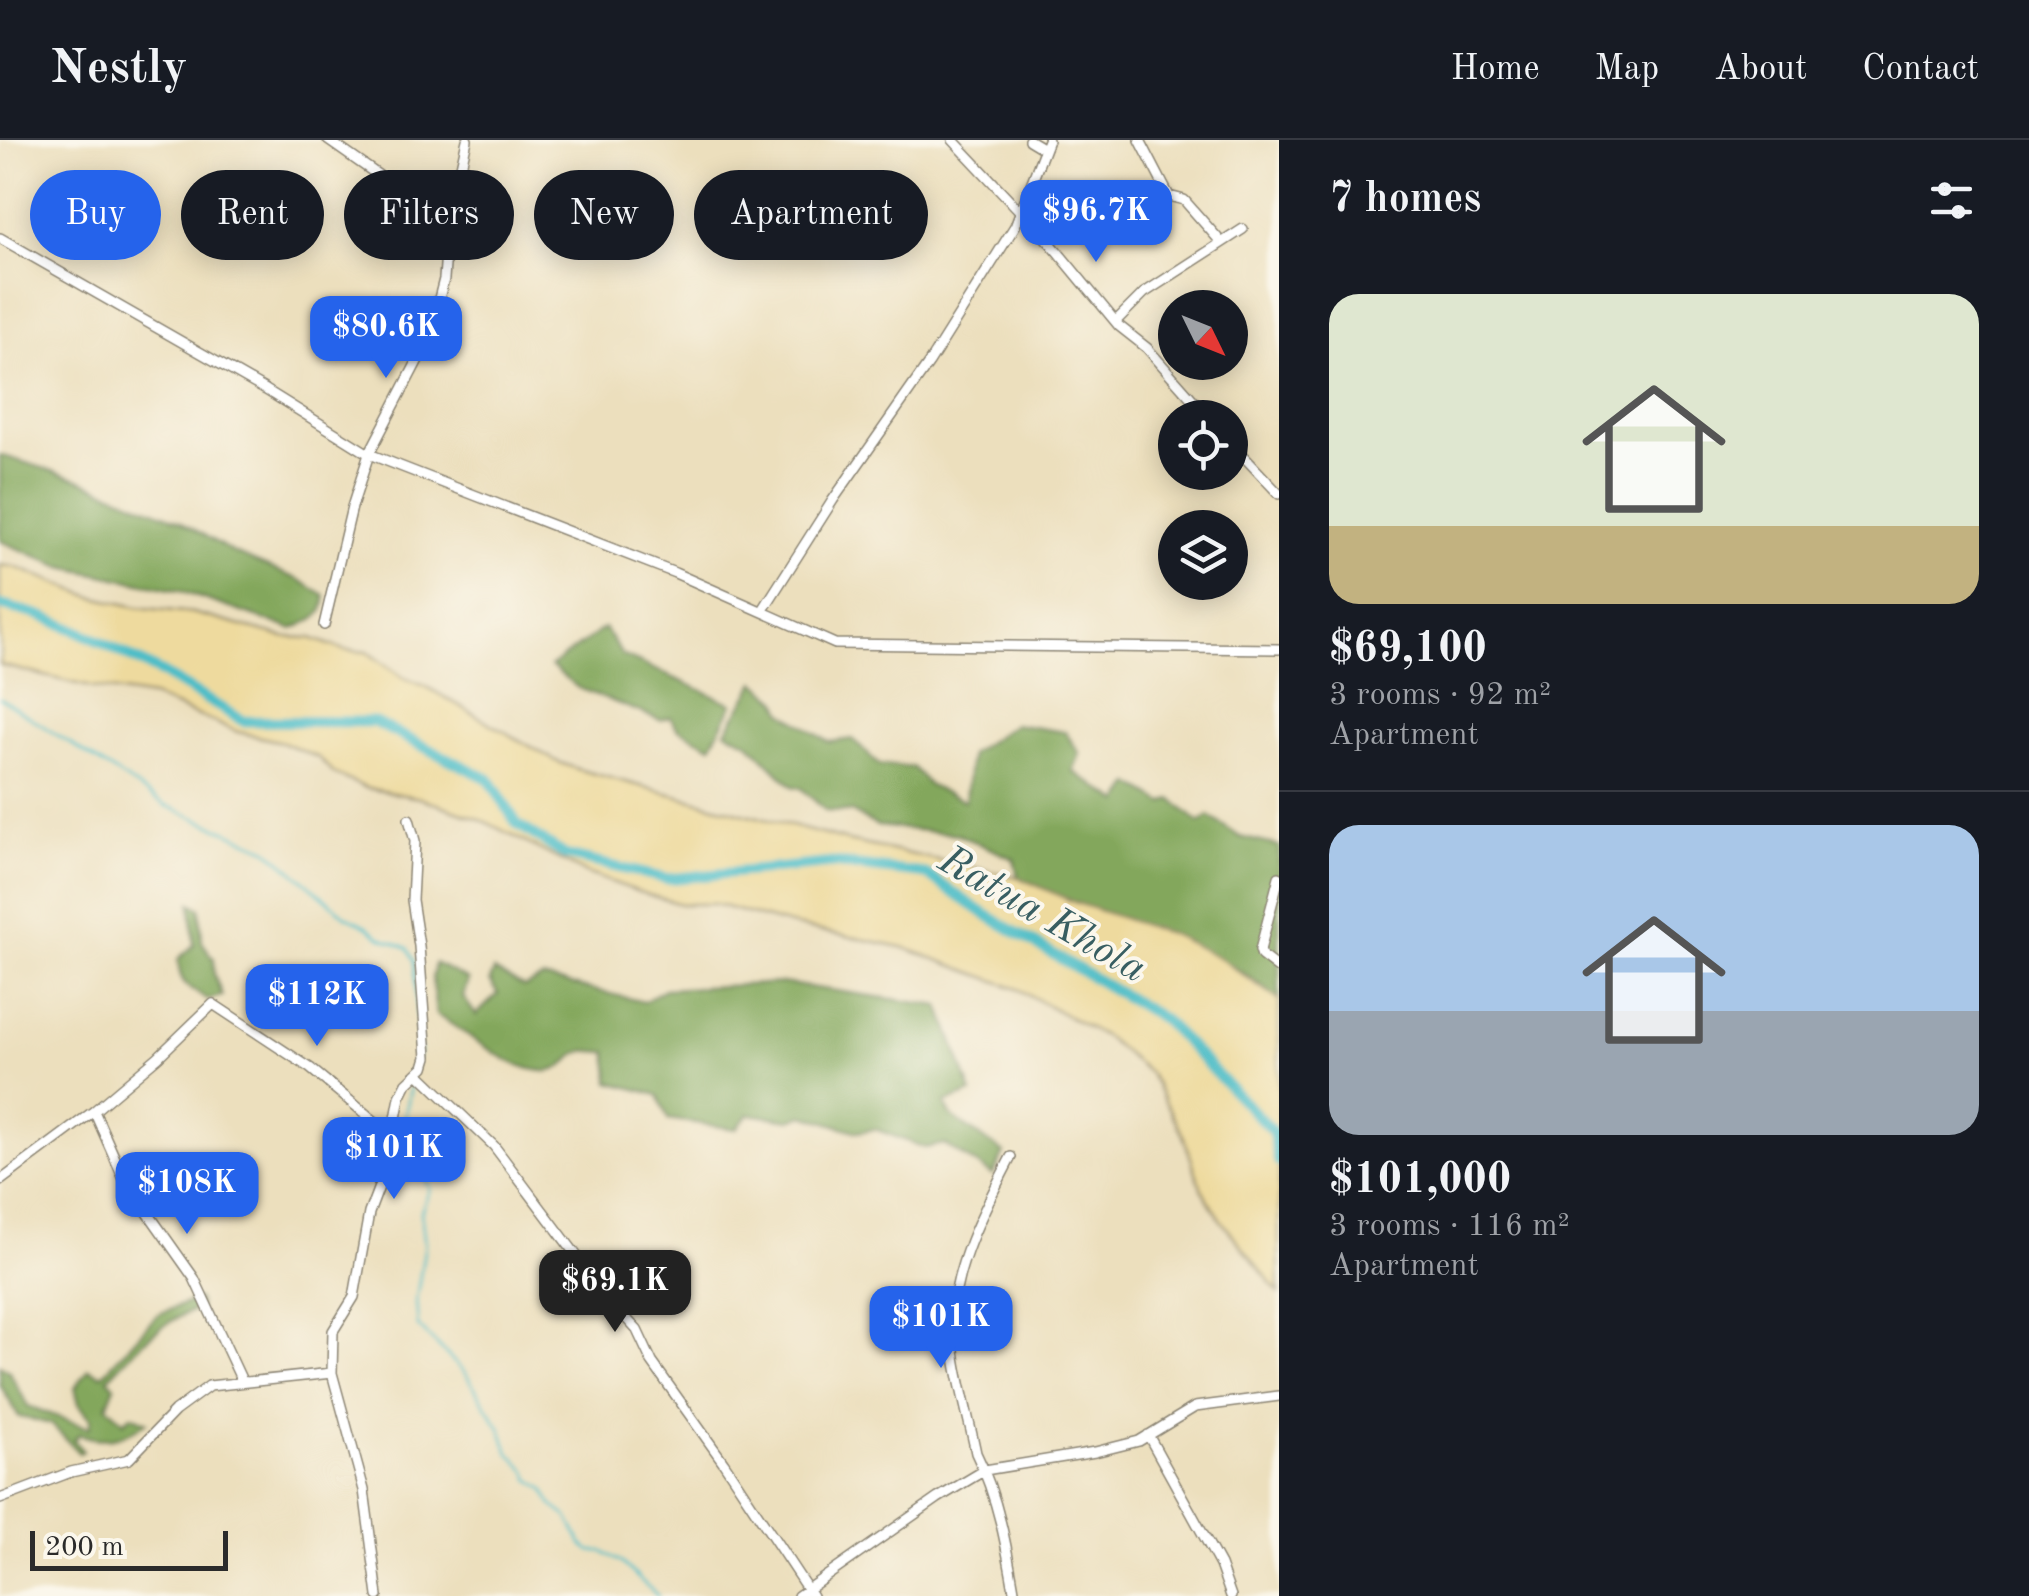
<!DOCTYPE html>
<meta charset="utf-8">
<style>
body{margin:0;font-family:"Old Standard TT",serif;background:#20242c;color:#f1f3f6;height:100vh;display:flex;flex-direction:column;font-size:38px;white-space:nowrap}
*{box-sizing:border-box;margin:0}
p{font-size:32px;color:#9ea1a6}
.icon{flex:none;width:55px;height:55px;fill:none;stroke:currentColor;stroke-width:2;stroke-linecap:round;stroke-linejoin:round}
.map{position:relative;flex:1;overflow:hidden}
.drawer{display:flex;flex-direction:column;background:#171b24;width:750px}
.drawer>*{flex:none}
.top-card{position:absolute;left:30px;top:30px;width:950px;height:90px;display:flex;gap:20px}
.needle{width:65px;rotate:133deg}
.buttons{position:absolute;left:1158px;top:150px;display:grid;gap:20px}
.buttons a{display:grid;place-items:center;width:90px;height:90px;border-radius:50%;background:#171b24;box-shadow:0 5px 25px #0003;font-size:50px}
.scale{position:absolute;left:30px;bottom:25px;width:198px;box-sizing:border-box;padding-left:10px;border:5px solid #2b2b2b;border-top:0;font-size:28px;line-height:35px;white-space:nowrap;color:#2b2b2b;-webkit-text-stroke:8px #fbf7ec;paint-order:stroke}
.price{position:absolute;translate:-50% -85px;padding:0 22px;border-radius:20px;background:#2563eb;color:#fff;font-size:32px;line-height:65px;filter:drop-shadow(0 2px 5px #0008)}
.price::after{content:'';position:absolute;left:50%;top:60px;width:30px;height:22px;margin-left:-15px;background:inherit;clip-path:polygon(0 0,100% 0,50% 100%)}
.price.selected{background:#222;color:#fff}
ul{padding:0;list-style:none}
li{display:grid;align-content:center;gap:20px;height:530px;padding:0 50px}
li+li{border-top:2px solid #363941}
li span{display:grid;place-items:center;height:310px;border-radius:30px;color:#555}
li>.icon{margin-inline-start:auto}
span .icon{width:180px;height:180px;fill:#fffc;stroke-width:1}
li b{font-size:42px}
h2{display:flex;justify-content:space-between;align-items:center;height:120px;padding:0 50px;font-size:42px}
.chip{padding:0 35px;border-radius:45px;background:#171b24;box-shadow:0 5px 25px #0003;font-size:35px;line-height:90px}
.chip.selected{background:#2563eb;color:#fff}
header{display:flex;align-items:center;gap:60px;box-sizing:border-box;height:140px;padding:0 50px;background:#171b24;border-bottom:2px solid #363941}
header strong{font-size:48px}
nav{display:flex;gap:55px;margin-inline-start:auto;font-size:35px}
main{display:flex;flex:1;min-height:0}
.map>svg:first-child{display:block}
.forest{fill:#83a75c;stroke:#576944;stroke-width:2.5}
.sand{fill:#eeda9e;stroke:#8c8264;stroke-width:2.5}
.lines{fill:none;stroke-linecap:round;stroke-linejoin:round}
.stream{stroke:#50bec7;stroke-width:2.5}
.river{stroke:#50bec7;stroke-width:11}
.minor-casing{stroke:#8c8574;stroke-width:12}
.minor{stroke:#fff;stroke-width:9}
.labels{text-anchor:middle;stroke-width:8;stroke-linejoin:round;paint-order:stroke}
.water-label{font-size:42px;font-style:italic;fill:#385e62;stroke:#fbf7ec}
</style>
<header>
<strong>Nestly</strong>
<nav><a>Home</a><a>Map</a><a>About</a><a>Contact</a></nav>
</header>
<main>
<div class="map">
<svg width="1279" height="1456" viewBox="0 0 1279 1456">
<rect width="100%" height="100%" fill="#fbf7ec"/>
<filter id="ink" filterUnits="userSpaceOnUse"><feTurbulence type="fractalNoise" baseFrequency=".01" numOctaves="2"/><feDisplacementMap in="SourceGraphic" scale="20" xChannelSelector="R" yChannelSelector="G"/><feConvolveMatrix kernelMatrix="1 2 1 2 8 2 1 2 1" color-interpolation-filters="sRGB"/></filter>
<filter id="wash" filterUnits="userSpaceOnUse"><feTurbulence type="fractalNoise" baseFrequency=".0048" numOctaves="4" result="noise"/><feDisplacementMap in="SourceGraphic" scale="40" xChannelSelector="R" yChannelSelector="G"/><feGaussianBlur stdDeviation="2.25" result="paint"/><feColorMatrix in="noise" values="0 0 0 0 0 0 0 0 0 0 0 0 0 0 0 0 0 1.4 0 .05"/><feComposite in="paint" operator="in"/></filter>
<g filter="url(#wash)">
<rect width="100%" height="100%" fill="#ecdfbd"/>
<path class="forest" d="M0,315L76,338L179,380L234,413L300,440L325,456C327,478 310,481 292,489L180,451L62,427L0,401Z
M604,488L622,515L733,564L711,606L677,588L671,577L660,580L578,548L551,526Z
M756,542L778,560L783,572L829,602L853,599L879,625L912,627L930,646L965,661L970,614L1014,584L1065,592L1080,614L1073,631L1120,662L1132,644L1164,663L1172,659L1199,683L1209,676L1240,697L1279,706V860C1216,805 1151,791 1075,763C1056,755 1037,745 1018,737L1014,719L957,694L877,686L851,672L826,671L801,648L792,646L748,602L726,591Z
M191,763L200,768L202,802L214,819V834L222,856L207,860C187,845 179,845 178,819L194,805Z
M435,823L468,840L463,857L476,875L498,854L490,841L494,831L524,847L543,838L644,862L664,849L782,843L940,866L972,953L945,963L951,976L1004,1013L993,1035L944,1004L925,1008L875,989L858,992L804,975L791,980L749,974L736,989L668,979L658,955L610,942L608,912C601,912 590,910 584,911C571,915 563,930 550,931C513,934 468,892 436,875L432,838Z
M197,1159L200,1168C160,1181 136,1208 108,1238L115,1246L107,1266L124,1282L132,1275L147,1282C124,1298 106,1304 79,1294L74,1300L83,1311L79,1313L51,1284L19,1277L0,1245V1225L9,1231L28,1266L89,1288L91,1279L79,1264L75,1248L89,1229L102,1235L158,1174Z"/>
<path class="sand" d="M0,425L15,427L90,456L137,467L193,473L283,497L311,498L344,510L367,512L404,538L425,546L556,621L577,629L848,701L1018,737L1074,762L1171,794L1218,817L1279,860V1153L1220,1079L1202,1050L1183,995L1150,934L1107,898L1018,849L902,807L790,785L715,764H681L645,754L586,733L480,679L420,658L366,648L334,634L319,618L282,602L238,592L152,557L90,547L0,525Z"/>
<g class="lines">
<path class="stream" d="M0,558L165,665L267,709L346,776L367,786L380,797L408,808L414,820L419,912L409,936
M411,945L403,987L430,1049L421,1072L425,1105L416,1160L418,1186L466,1234L501,1289L509,1313L527,1331L530,1339L544,1349L552,1365L568,1377L582,1404L591,1411H603L622,1423L658,1456"/>
<path class="river" d="M0,465L39,475L85,494L163,534L243,581L374,582L489,639L517,684L565,715L667,739L833,723L926,734L985,774L1163,879L1273,992L1279,1022"/>
</g>
</g>
<g filter="url(#ink)">
<g class="lines">
<g class="minor-casing">
<path id="minor" d="M328,0L448,84
M953,0L1052,105L1119,186L1147,208L1209,278
M1029,0L1044,9
M1140,0L1169,56L1184,60L1221,102
M0,98L266,250L369,314L675,433L835,504L1279,509
M1116,181L1144,153L1243,89
M1230,302L1279,354
M763,470L833,360L929,223L1015,86L1048,0
M324,485L352,367L369,314L420,216L433,182L444,139L448,84L467,0
M1279,737L1260,810L1262,816L1279,829
M419,934L494,1006L613,1164L637,1190L652,1222L724,1323L812,1456
M94,971L124,1039L194,1138L242,1241
M1011,1017C985,1067 953,1127 952,1184C951,1217 969,1278 976,1313C998,1357 1007,1408 1015,1456
M0,1041L94,971L158,917L213,864L310,928L390,994
M1148,1295L1220,1425L1231,1456
M0,1359L71,1332L129,1319L175,1271L209,1246L332,1233
M378,1456L364,1350L332,1233L333,1191L354,1157L369,1073L380,1044L384,1008L394,989L400,957L407,943L424,927L427,917L419,806L412,760L415,701L409,679
M798,1456L938,1358L985,1330L1095,1312L1139,1301L1195,1267L1279,1256"/>
</g>
<use href="#minor" class="minor"/>
</g>
</g>
<g class="labels">
<g class="water-label">
<text transform="translate(1044 772) rotate(30)" y="15">Ratua Khola</text>
</g>
</g>
</svg>
<div class="buttons">
<a><svg class="needle" viewBox="-14 -14 28 28"><path d="M0-13l5 13h-10z" fill="#e53935"/><path d="M0 13l5-13h-10z" fill="#9ea1a6"/></svg></a>
<a><svg class="icon" aria-label="locate" viewBox="0 0 24 24"><circle cx="12" cy="12" r="6"/><path d="M12 2v4M12 18v4M2 12h4M18 12h4"/></svg></a>
<a><svg class="icon" aria-label="layers" viewBox="0 0 24 24"><path d="M12 4l9 5-9 5-9-5zM3 14l9 5 9-5"/></svg></a>
</div>
<div class="scale">200 m</div>
<b class="price" style="left:1096px;top:125px">$96.7K</b>
<b class="price" style="left:386px;top:241px">$80.6K</b>
<b class="price" style="left:317px;top:909px">$112K</b>
<b class="price" style="left:394px;top:1062px">$101K</b>
<b class="price" style="left:187px;top:1097px">$108K</b>
<b class="price selected" style="left:615px;top:1195px">$69.1K</b>
<b class="price" style="left:941px;top:1231px">$101K</b>
<div class="top-card">
<a class="chip selected">Buy</a>
<a class="chip">Rent</a>
<a class="chip">Filters</a>
<a class="chip">New</a>
<a class="chip">Apartment</a>
</div>
</div>
<section class="drawer">
<h2>7 homes<svg class="icon" aria-label="filters" viewBox="0 0 24 24"><path d="M4 7h16M4 17h16"/><circle cx="9" cy="7" r="2"/><circle cx="15" cy="17" r="2"/></svg></h2>
<ul>
<li><span style="background:linear-gradient(#dfe7d0 75%,#c2b280 0)"><svg class="icon" aria-label="home" viewBox="0 0 24 24"><path d="M3 11l9-7 9 7M6 9v11h12V9"/></svg></span><div><b>$69,100</b><p>3 rooms · 92 m²</p><p>Apartment</p></div></li>
<li><span style="background:linear-gradient(#a9c7e8 60%,#9aa5b1 0)"><svg class="icon" aria-label="home" viewBox="0 0 24 24"><path d="M3 11l9-7 9 7M6 9v11h12V9"/></svg></span><div><b>$101,000</b><p>3 rooms · 116 m²</p><p>Apartment</p></div></li>
</ul>
</section>
</main>
